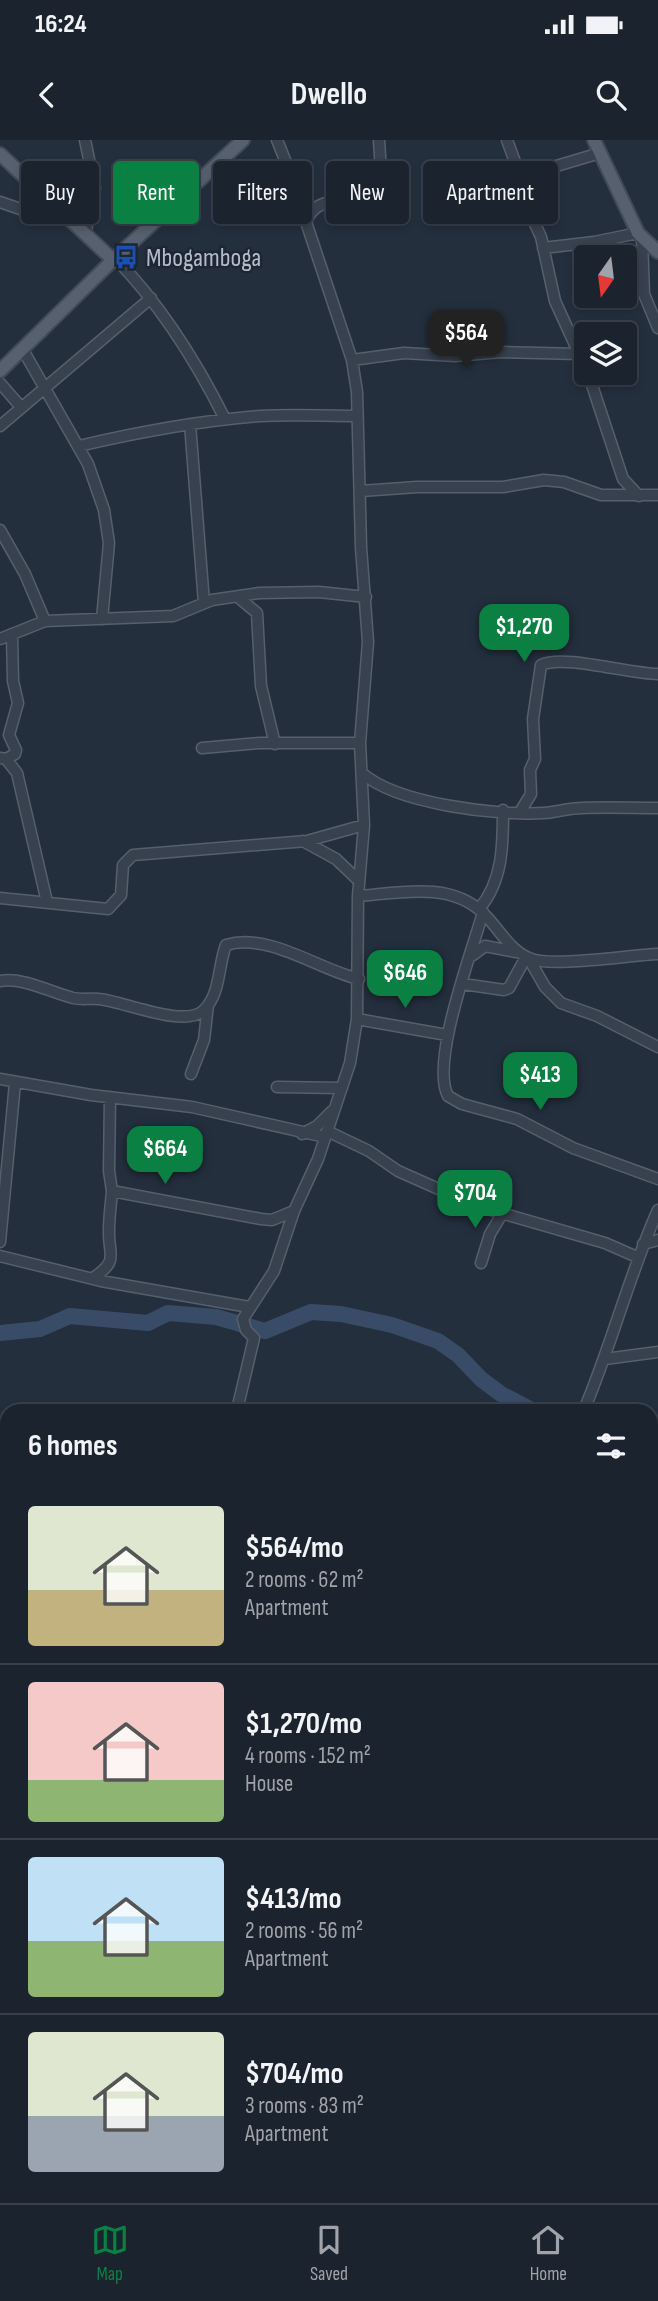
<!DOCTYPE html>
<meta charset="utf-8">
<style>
body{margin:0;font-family:"Sofia Sans Condensed",sans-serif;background:#242b36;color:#f1f3f6;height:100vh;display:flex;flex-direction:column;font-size:26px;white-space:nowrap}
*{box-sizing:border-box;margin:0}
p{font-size:23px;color:#a0a4aa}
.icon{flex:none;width:38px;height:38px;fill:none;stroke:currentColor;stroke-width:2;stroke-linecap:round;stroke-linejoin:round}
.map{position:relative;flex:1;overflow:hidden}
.side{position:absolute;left:0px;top:1264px;width:658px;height:800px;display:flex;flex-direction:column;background:#1b232e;border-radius:21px 21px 0 0;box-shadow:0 4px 10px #0003,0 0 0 2px #39404a}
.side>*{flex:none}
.banner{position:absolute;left:21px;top:21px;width:616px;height:63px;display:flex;gap:14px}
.needle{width:46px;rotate:194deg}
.controls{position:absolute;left:574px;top:105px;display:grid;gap:14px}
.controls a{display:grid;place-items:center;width:63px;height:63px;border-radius:7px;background:#1b232e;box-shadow:0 4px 10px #0003,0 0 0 2px #39404a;font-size:35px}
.price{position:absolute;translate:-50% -60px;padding:0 16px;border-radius:14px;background:#0b8043;color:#fff;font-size:23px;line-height:46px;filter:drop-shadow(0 2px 4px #0008)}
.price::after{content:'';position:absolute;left:50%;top:42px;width:21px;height:16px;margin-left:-10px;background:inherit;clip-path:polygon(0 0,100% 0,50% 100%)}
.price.current{background:#222;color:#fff}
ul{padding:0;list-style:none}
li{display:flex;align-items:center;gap:21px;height:175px;padding:0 28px}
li+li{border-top:2px solid #39404a}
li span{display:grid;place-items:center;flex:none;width:196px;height:140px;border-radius:7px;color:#555}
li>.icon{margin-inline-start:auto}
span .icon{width:84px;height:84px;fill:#fffc;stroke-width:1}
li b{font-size:30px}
h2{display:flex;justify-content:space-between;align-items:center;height:84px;padding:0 28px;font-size:30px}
.tag{padding:0 24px;border-radius:7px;background:#1b232e;box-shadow:0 4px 10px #0003,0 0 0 2px #39404a;font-size:24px;line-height:63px}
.tag.current{background:#0b8043;color:#fff}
.status{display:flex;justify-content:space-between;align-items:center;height:49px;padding:0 35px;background:#1b232e;direction:ltr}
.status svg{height:19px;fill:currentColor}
header{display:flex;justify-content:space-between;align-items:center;height:91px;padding:0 28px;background:#1b232e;font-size:32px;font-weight:700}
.menu{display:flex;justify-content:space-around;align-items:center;height:98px;border-top:2px solid #39404a;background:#1b232e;font-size:19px;color:#a0a4aa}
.menu a{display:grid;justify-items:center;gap:4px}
.menu .current{color:#0b8043}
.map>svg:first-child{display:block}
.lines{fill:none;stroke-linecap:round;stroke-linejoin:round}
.river{stroke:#394c67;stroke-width:16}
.minor-casing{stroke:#565f6c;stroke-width:13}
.major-casing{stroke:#414a57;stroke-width:16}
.minor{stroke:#38414e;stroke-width:10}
.major{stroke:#56606e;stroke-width:12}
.labels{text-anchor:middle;stroke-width:5;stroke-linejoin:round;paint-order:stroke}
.poi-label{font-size:26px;fill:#b4bcc9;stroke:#1d2633;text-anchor:start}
</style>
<div class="status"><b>16:24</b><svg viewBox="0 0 49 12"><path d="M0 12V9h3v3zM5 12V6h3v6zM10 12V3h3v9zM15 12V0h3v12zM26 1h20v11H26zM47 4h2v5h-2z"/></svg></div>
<header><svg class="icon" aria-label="back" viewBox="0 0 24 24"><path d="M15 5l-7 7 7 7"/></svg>Dwello<svg class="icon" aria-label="search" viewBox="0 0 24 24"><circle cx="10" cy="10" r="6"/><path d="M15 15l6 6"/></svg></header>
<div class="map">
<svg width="658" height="2063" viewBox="0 0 658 2063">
<rect width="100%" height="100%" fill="#242f3e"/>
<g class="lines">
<path class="river" d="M0,1193L40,1189L70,1176L148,1183L168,1173L216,1177L265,1191L311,1172L341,1174L392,1185L438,1201L458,1215L481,1239L501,1254L532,1270
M651,1544L658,1548
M651,1897L658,1899
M0,1976L7,1974
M277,2063L285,2056"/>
<g class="minor-casing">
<path id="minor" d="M85,0L95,48L85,95
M277,0L308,77
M507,0L519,33L522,56L541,97L555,161L586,229
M519,33L553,27L600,13
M0,62L23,70L63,75
M642,99L644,154L658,188
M543,108L594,102L638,93
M115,118C161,165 196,221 225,279
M23,210L88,324L104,370L109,403L102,479
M352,220L404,213L455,216L502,212L579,214
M588,233L623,339L639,356
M0,243L21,267
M190,284L204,463
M0,286L151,158
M79,306C139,292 198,281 260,276C292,274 324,276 357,276
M361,351L417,347H503L544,340L564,342L601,355H658
M0,390L25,434L45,481
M239,458L257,473L261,546L275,604
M0,499L45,481L173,476L212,460L259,453L319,452L366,457
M202,608L259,603H360
M0,618L6,619L17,633L47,762
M6,619L15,614L16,610L9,595L18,563L13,541L12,495
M362,633C397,664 498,676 544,673C557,672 569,668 582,668C607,667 633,668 658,668
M520,672L531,654L530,630L535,619L533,579L541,525C563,514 629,534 658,534
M303,701L336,719L359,741
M358,756C399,753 450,741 483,773C498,787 509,810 529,818C549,828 630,815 658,814
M0,758L108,769L121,755L123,725L133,715L307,701L364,685
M479,769C503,741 503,705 503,670
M483,772C472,812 430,922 448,956L462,964L517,979L573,1008L658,1039
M473,815L485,806L516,812
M529,819L545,847L561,863L597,876L658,907
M0,841C23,837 50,852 73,858C82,860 90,858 99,859C123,861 185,889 204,870C221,853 218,825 226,805C269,792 319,830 359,839
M463,844L504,850L509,848L526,817
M357,879L447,895
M191,934L204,900L208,865
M0,939L91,955L192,967L325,997
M277,947L342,948
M110,957L109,1031L112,1051L261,1079L272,1080L294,1071
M327,991L369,1011L398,1031L477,1066L605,1103L637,1117
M302,994L317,986L332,971
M0,1102L15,943
M643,1104L658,1100
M0,1116L101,1141L249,1167
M481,1123L490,1094L502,1074
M93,1138C120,1120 108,1115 109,1090C109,1077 111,1064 112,1051
M605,1219L658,1212
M237,1270L254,1198L246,1190L243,1179L274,1131L294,1071L318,1019L350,923L357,879L358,756L364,685L360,603L368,502L361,407L357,252L352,220L306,82C316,51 356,65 379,57L382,48L379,0
M584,1270C612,1204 629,1135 658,1070
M651,1338L658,1341
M0,1344H7
M0,1445L7,1446
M0,1710L7,1697
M0,1870L7,1866
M651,2017L658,2013
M0,2050L7,2048
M170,2056L182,2063
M650,2056L653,2063
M259,2063L265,2056
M360,2063V2056
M499,2063L501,2056"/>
</g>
<g class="major-casing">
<path id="major" d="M594,0L638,93L658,112
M0,14L113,120
M0,231L113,120L243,0"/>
</g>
<use href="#minor" class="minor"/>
<use href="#major" class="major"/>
</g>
<defs>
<g id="bus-bare" transform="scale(1.89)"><path d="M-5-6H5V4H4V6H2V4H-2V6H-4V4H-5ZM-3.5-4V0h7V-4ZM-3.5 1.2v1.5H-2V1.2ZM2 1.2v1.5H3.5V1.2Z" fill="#1a4fb4" stroke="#1d2633" stroke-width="2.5" paint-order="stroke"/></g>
</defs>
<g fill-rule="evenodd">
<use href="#bus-bare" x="126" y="117"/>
</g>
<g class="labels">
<g class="poi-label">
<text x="146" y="126">Mbogamboga</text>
</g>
</g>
</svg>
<div class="controls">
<a><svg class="needle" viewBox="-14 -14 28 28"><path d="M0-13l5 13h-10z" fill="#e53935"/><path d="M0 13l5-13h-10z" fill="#a0a4aa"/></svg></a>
<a><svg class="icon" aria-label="layers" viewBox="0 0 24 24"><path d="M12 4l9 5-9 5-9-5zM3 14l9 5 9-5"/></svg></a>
</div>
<b class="price current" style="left:466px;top:230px">$564</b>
<b class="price" style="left:524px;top:524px">$1,270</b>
<b class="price" style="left:405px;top:870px">$646</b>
<b class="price" style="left:540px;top:972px">$413</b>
<b class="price" style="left:165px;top:1046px">$664</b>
<b class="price" style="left:475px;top:1090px">$704</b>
<div class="banner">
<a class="tag">Buy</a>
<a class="tag current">Rent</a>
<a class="tag">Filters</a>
<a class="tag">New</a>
<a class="tag">Apartment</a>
</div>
<section class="side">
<h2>6 homes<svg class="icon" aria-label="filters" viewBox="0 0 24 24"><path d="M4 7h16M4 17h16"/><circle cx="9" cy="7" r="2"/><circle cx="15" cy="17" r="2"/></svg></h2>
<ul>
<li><span style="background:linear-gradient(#dfe7d0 60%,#c2b280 0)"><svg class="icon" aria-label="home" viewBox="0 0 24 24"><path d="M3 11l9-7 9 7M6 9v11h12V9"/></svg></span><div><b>$564/mo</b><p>2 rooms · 62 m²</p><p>Apartment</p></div></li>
<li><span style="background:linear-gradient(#f6c9c9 70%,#8fb573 0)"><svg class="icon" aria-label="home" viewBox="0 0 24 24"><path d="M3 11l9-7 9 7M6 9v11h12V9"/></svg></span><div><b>$1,270/mo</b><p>4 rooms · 152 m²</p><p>House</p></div></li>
<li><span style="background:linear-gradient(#bfe0f5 60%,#8fb573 0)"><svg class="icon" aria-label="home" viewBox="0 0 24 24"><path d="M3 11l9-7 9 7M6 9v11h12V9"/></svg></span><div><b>$413/mo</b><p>2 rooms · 56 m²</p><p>Apartment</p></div></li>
<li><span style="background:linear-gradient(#dfe7d0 60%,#9aa5b1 0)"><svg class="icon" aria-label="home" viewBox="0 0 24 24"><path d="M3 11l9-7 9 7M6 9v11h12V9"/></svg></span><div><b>$704/mo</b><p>3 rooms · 83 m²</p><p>Apartment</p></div></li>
</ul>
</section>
</div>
<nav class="menu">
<a class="current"><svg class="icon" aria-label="map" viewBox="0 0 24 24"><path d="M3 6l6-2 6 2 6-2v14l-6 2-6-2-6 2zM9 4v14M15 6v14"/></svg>Map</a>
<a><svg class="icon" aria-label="saved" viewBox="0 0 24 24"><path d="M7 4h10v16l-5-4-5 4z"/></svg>Saved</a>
<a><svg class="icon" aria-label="home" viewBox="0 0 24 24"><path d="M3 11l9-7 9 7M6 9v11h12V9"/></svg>Home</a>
</nav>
